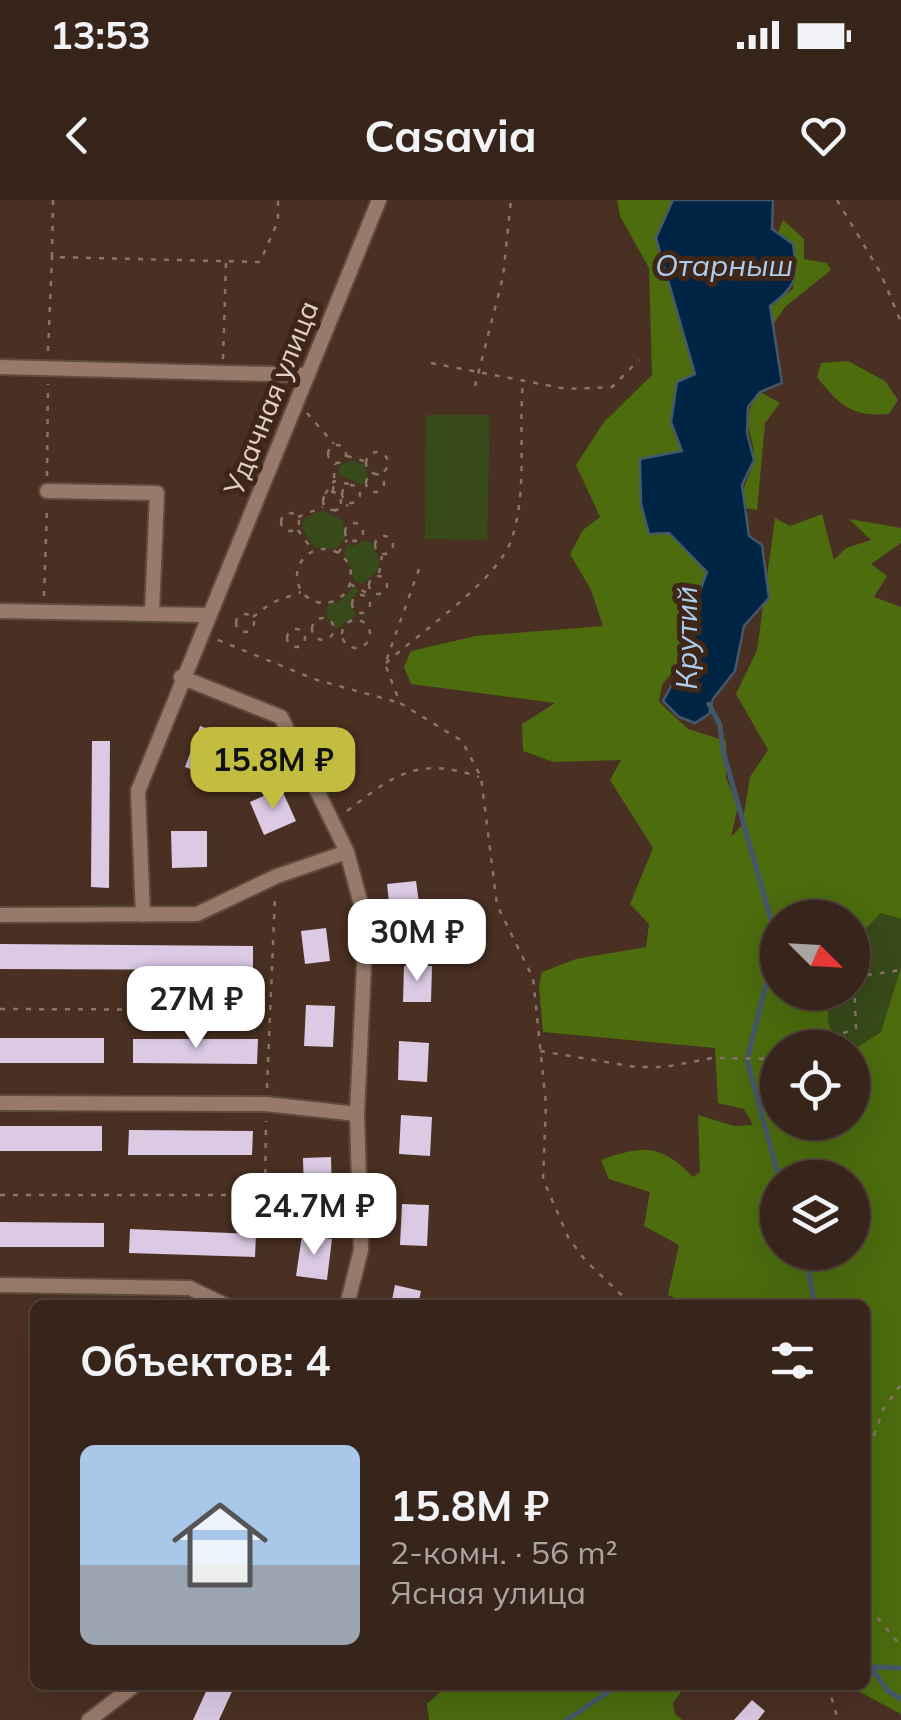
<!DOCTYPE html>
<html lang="ru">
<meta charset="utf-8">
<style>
body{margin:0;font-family:Mulish,sans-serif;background:#3e2c23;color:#f1f3f6;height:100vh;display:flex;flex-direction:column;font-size:38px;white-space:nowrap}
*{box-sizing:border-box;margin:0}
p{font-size:32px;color:#aaa4a2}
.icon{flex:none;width:55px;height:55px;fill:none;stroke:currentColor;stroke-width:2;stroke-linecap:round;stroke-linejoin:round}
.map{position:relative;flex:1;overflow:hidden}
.drawer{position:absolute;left:30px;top:1100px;width:840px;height:390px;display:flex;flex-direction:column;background:#37241a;border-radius:15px;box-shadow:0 10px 40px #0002,0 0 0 2px #514139}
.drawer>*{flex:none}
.needle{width:65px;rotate:114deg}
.fabs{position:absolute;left:760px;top:700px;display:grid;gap:20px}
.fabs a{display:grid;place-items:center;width:110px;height:110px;border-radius:50%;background:#37241a;box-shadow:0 10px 40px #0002,0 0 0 2px #514139;font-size:50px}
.price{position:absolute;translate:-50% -85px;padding:0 22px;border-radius:20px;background:#fff;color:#222;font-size:32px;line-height:65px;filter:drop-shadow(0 2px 5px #0008)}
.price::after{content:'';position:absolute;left:50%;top:60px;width:30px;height:22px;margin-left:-15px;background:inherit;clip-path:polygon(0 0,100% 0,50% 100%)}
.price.selected{background:#c2bd3f;color:#111}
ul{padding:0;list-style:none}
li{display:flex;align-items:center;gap:30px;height:250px;padding:0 50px}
li span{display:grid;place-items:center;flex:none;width:280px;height:200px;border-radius:15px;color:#555}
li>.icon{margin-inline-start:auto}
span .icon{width:120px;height:120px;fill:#fffc;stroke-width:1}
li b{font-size:42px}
h2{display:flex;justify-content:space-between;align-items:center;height:120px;padding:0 50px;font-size:42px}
.status{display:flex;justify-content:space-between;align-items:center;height:70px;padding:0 50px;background:#37241a;direction:ltr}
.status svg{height:28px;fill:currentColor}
header{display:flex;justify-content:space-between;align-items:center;height:130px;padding:0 50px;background:#37241a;font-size:45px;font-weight:700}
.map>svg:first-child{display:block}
.green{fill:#374a1a}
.forest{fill:#4c6c0e;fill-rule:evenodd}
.water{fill:#002444;stroke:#44586c;stroke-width:2.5}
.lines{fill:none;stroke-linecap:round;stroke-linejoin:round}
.stream{stroke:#44586c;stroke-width:5}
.building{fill:#dccae5}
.street-casing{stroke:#604c3f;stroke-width:18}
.path{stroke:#897468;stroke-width:2.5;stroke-dasharray:5 8;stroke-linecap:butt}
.street{stroke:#977a6a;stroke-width:14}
.labels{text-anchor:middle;stroke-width:10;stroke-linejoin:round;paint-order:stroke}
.street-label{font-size:28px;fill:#e1d1c9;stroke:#3e2619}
.water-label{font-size:30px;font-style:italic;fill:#abcdef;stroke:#3e2619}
</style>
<div class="status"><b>13:53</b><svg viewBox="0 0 49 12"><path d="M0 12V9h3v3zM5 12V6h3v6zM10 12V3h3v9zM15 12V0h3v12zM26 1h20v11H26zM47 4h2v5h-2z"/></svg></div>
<header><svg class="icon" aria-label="back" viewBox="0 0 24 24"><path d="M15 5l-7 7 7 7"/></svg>Casavia<svg class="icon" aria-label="heart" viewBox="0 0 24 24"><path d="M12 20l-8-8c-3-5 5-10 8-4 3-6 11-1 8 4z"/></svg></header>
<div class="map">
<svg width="901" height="1520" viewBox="0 0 901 1520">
<rect width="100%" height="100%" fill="#493022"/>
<path class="green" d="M426,215H490L487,340L425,339Z
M352,261L365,265L368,275L363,285L338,275L340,265Z
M323,310L343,321L345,339L336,349L315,347L302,329L303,319Z
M365,340L372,343L380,361L376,373L362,384L355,381L344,352L348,344L354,346Z
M353,386L359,390L350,403L356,416L336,429L326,416L327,406L342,400Z
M881,713L901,719V767L881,832L853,850L838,847L828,822V793L852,792L853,741Z"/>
<path class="forest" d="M617,0H673L656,38L695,174L682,251L640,259V304L650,334L670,333L707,373L700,388L683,399L688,453L662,485L659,502L688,529L726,541V578L738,606L731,637L742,625L750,577L768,550L736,494L757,450L775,318L790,326L822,314L834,360L846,348L871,340L849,319L901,328V343L871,364L887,376L874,397L901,407V719L881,713L853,741L852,718H778V792L828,793V822L838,847L778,848V922H852L853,850L881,832L901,767V1514L847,1485H865V1105H691L668,1095L679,1045L644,1026L650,992L609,979L601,960C642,945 662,944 693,977L700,972L698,915L734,926L753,925L744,909L718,903L715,848L543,832L539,786L542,772L576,759L646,747L649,724L630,704L653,648L610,580L621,560L553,562L523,551L522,524L555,503L411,484L404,467L411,451L476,436L603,426L591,390L570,354L583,330L600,317L576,265L604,222L652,175L649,68L620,16ZM778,978H852V1052H778Z
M783,20L804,39V59L827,63L831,70L785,107L770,129V106L793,89V44L778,33Z
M848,161L885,181L898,200L889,214C852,217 840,206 817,177L821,163Z
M760,192L780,203L765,223L757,310L745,308C741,279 749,284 753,261C758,233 734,226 760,192Z
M448,1485H686L673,1503L675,1514L682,1520H429L427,1504Z"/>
<path class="water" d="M673,0H773L772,29L793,44C798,78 797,86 770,106L782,183L760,192L748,207L747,233L754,260L742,285L749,336L762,345L769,398L744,426L735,471L713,499L709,514L695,523L679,517L663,501L694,444L684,398L701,388L707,372L669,333L649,334L641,304L640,259L682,251L671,222L677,182L695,174L656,38Z"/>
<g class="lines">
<path class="stream" d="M709,504L720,525L723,551L777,741L747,860L779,978
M805,1052L815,1105
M865,1460L888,1491L901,1499
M874,1467L901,1468
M567,1520L618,1485"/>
</g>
<path class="building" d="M200,526L234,538L219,579L185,567Z
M92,541H110L109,688L91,687Z
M281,588L296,621L264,635L250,602Z
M171,631H207V667L172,668Z
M416,681L421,717L391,721L387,684Z
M326,728L330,761L305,764L301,731Z
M0,744L253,746V770L0,769Z
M404,766H432L431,802H403Z
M306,805L335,806L333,847L304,846Z
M0,838H104V863H0Z
M133,839H258L257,864L133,863Z
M399,841L429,843L427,882L398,880Z
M401,915L432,917L430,956L399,954Z
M0,926H102V951H0Z
M129,930L253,931L252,955H128Z
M331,957L332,993L304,994L303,958Z
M402,1004L429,1005L427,1046L400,1045Z
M0,1022L104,1023V1047H0Z
M130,1029L256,1034L255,1057L129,1053Z
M302,1035L332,1039L327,1080L296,1076Z
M395,1085L421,1091L418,1105H391Z
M209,1485H235L219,1520H193Z
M752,1500L765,1511L758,1520H734Z"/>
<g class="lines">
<g class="street-casing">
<path id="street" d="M0,167L308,175
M47,291L157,293L152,412
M0,411L207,415
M181,477L281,517L347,652L366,723L357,914L361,1050L347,1105
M0,715L197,714L277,676L347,652
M143,715L138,591L379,0
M0,903L266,904L357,914
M0,1085L190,1088L225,1105
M89,1520L135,1485"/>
</g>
<path class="path" d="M53,0L52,57L260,62L278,21V0
M837,0L880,72L901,122
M48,151L52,57
M223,159L226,63
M431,163L567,189L612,187L639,160
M475,186L503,77L511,0
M307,213L334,244
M328 254a9 9 0 1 1 18 0a9 9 0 1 1-18 0Z
M366 263a11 11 0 1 1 22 0a11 11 0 1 1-22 0Z
M347,256L364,261
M366 283a9 9 0 1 1 18 0a9 9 0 1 1-18 0Z
M47,276L48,184
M342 294a9 9 0 1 1 18 0a9 9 0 1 1-18 0Z
M333,291L335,264
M323 301a9 9 0 1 1 18 0a9 9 0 1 1-18 0Z
M325,294L334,281L349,284
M334,311L348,305
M281 322a9 9 0 1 1 18 0a9 9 0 1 1-18 0Z
M298,317L323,307
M345 332a9 9 0 1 1 18 0a9 9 0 1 1-18 0Z
M298,330L313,351
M375 345a9 9 0 1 1 18 0a9 9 0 1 1-18 0Z
M297 376a27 27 0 1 1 54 0a27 27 0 1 1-54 0Z
M338,353L347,340
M419,369L385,464L400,503L462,541L481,577L497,705L533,778L546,904L543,979L568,1037L585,1060L632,1105
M379,373L382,356
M369 385a9 9 0 1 1 18 0a9 9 0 1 1-18 0Z
M350,384L369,394
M352 404a9 9 0 1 1 18 0a9 9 0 1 1-18 0Z
M44,396L47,309
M236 423a9 9 0 1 1 18 0a9 9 0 1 1-18 0Z
M253,417L271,403L301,392
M312 429a11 11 0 1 1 22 0a11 11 0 1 1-22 0Z
M342 434a14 14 0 1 1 28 0a14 14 0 1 1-28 0Z
M287 438a9 9 0 1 1 18 0a9 9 0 1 1-18 0Z
M218,440L314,479L400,503
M386,463C420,432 499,380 512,338C528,288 518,233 523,183
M347,611C395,574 419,556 479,577
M0,809L268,810
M807,848L856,828L854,777L901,770
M540,851L636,867H665L712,858L778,859
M267,888L275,696
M0,995H265L266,921
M865,1260L883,1210L901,1184
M865,1382L870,1409L901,1446
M828,1485L838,1520"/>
<use href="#street" class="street"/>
</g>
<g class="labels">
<g class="street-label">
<text transform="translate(271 198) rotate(-68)" y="10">Удачная улица</text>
</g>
<g class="water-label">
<text x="724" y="76">Отарныш</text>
<text transform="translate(687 438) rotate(-90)" y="10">Крутий</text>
</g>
</g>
</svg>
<div class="fabs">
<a><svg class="needle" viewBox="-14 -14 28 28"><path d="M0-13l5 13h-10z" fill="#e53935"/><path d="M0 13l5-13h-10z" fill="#aaa4a2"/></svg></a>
<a><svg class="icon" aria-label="locate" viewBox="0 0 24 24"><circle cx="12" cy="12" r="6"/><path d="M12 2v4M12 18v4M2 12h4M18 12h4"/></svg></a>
<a><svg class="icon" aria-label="layers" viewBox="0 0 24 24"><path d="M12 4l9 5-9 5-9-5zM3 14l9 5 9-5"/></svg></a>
</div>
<b class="price selected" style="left:273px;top:612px">15.8M ₽</b>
<b class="price" style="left:417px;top:784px">30M ₽</b>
<b class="price" style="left:196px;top:851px">27M ₽</b>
<b class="price" style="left:314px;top:1058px">24.7M ₽</b>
<section class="drawer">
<h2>Объектов: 4<svg class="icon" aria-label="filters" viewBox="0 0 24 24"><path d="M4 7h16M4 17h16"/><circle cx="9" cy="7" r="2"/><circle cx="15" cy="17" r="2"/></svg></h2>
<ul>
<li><span style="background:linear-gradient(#a9c7e8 60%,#9aa5b1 0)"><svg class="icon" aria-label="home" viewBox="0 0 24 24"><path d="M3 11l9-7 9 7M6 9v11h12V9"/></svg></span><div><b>15.8M ₽</b><p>2-комн. · 56 m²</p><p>Ясная улица</p></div></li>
</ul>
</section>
</div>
